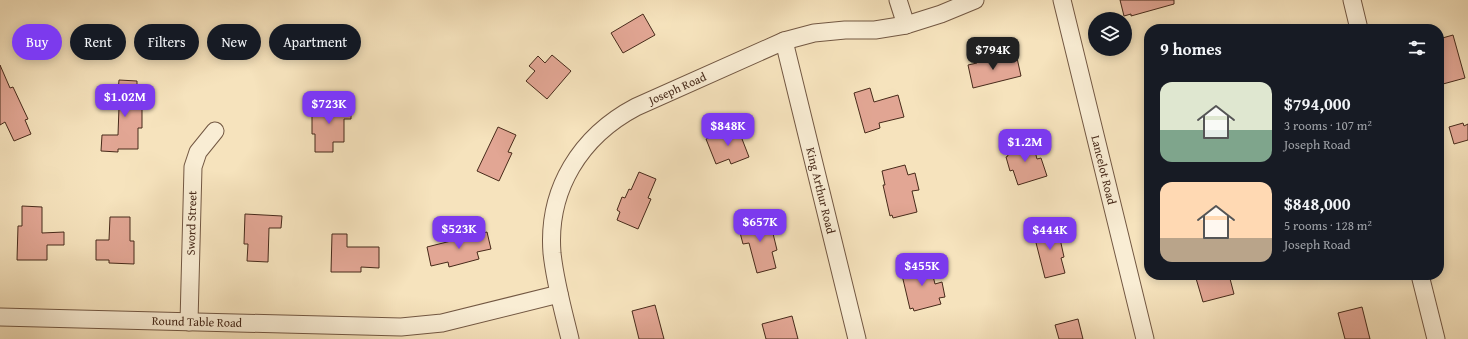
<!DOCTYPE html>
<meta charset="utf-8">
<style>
body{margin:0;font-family:"Gentium Book Plus",serif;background:#242831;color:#f1f3f6;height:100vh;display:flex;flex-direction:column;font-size:15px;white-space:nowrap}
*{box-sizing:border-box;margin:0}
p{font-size:13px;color:#9ea1a6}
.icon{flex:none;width:22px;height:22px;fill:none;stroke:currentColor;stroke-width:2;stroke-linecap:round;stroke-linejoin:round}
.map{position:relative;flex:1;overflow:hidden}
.panel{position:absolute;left:1144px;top:24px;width:300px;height:256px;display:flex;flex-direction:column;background:#171b24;border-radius:16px;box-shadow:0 2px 10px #0003}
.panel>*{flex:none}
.banner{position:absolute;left:12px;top:24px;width:380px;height:36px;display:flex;gap:8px}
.controls{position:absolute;left:1088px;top:12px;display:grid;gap:8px}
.controls a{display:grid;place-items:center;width:44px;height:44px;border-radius:50%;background:#171b24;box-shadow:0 2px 10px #0003;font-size:20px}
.price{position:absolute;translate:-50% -34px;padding:0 9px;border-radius:8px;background:#7c3aed;color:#fff;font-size:13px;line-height:26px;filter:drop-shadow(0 1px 2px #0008)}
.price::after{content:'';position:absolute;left:50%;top:24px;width:12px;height:9px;margin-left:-6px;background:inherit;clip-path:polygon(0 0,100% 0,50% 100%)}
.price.current{background:#222;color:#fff}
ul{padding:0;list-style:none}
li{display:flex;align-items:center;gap:12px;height:100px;padding:0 16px}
li span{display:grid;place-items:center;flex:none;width:112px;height:80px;border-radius:12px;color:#555}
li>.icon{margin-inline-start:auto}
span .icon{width:48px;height:48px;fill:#fffc;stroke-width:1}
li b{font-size:17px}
h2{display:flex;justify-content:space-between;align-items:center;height:48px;padding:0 16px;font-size:17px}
.pill{padding:0 14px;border-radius:18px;background:#171b24;box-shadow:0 2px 10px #0003;font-size:14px;line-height:36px}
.pill.current{background:#7c3aed;color:#fff}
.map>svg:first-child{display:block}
.building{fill:#e2a694;stroke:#472a1a}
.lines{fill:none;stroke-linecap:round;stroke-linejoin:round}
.minor-casing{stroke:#735843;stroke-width:19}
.minor{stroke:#f9edd4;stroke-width:17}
.labels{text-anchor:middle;stroke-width:3.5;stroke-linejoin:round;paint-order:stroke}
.street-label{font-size:12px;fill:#472a1a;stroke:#f9edd4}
</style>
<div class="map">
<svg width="1468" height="339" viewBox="0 0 1468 339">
<rect width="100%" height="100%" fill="#f6e3bd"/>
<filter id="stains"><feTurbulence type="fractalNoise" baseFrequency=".005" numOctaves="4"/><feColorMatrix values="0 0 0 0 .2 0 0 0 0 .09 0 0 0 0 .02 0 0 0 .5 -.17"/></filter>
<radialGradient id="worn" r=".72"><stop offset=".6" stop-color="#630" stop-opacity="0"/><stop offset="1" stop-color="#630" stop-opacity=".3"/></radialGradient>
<path class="building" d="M1120,0H1174V4L1131,16V14L1124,16Z
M643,14L655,35L623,53L611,33Z
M1453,35L1465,78L1443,84L1439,68V39Z
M552,55L571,71L547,99L526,81L535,71L529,66L538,56L545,63Z
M989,57L990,61L1000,59L1001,62L1017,58L1021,76L973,88L968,65L977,63L976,60Z
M0,65L10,88L13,87L28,119L25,120L31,134L14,141L5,122L0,125Z
M119,80L137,81V96L142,97V128H138V149H118V152L101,151L102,135H118L119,107H108L109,92H118Z
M870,88L874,102L898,95L904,117L879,123L880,128L865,133L854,93Z
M312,105H351V119H344V142H333V152H315V134H312Z
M1463,123L1464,126L1468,124V140L1454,144L1449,127Z
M737,126L749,157L731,164L729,159L716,164L706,139Z
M498,127L516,135L508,152L512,153L499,181L477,171Z
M1032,140L1037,159L1041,158L1047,176L1018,185L1013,170L1010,171L1006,157L1008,156L1006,148Z
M905,165L908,175L915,173L919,190L912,191L917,212L893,218L892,215L890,216L883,185H885L882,171Z
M639,172L656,179L648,198L651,199L638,229L617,220L620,212L617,210L622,197L625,198L629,189L631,190Z
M22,206L42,207V233L64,232V245H47V260H17L18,226H22Z
M245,214L282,216L281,228H269L268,262L247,261L248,244H244Z
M110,217H130V241H134V264L109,263V260H96V240H109Z
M769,217L777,250L772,252L776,268L757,273L749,243L743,244L738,225Z
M1057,225L1064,257L1061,258L1065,273L1045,278L1033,231Z
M487,232L491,249L477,252L479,259L449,267L448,262L431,266L427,247Z
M332,234H347V247H379V268L361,267V272H331Z
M929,260L935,284L942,282L945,297L939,298L941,304L914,311L913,308L910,309L902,275L907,273L905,266Z
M1195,275H1229L1234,294L1203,302Z
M655,305L664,339H639L632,311Z
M1362,307L1370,339H1345L1338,313Z
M792,316L798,339H766L762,324Z
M1078,319L1083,339H1059L1055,325Z"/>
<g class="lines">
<g class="minor-casing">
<g id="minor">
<path d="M898,0L906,25"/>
<path id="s1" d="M1062,0L1145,339"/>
<path d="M1352,0L1359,29"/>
<path id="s2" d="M784,41L857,339"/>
<path d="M1420,275L1436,339"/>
<path id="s3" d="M0,317L401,327L442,323L559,294"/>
<path id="s4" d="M189,322L193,167L198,152L215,131"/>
<path id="s5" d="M570,339C563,310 555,282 552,253C547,189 581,136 636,107L784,41L814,33L845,30H875L906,25L941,14L975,0"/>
</g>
</g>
<use href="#minor" class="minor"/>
</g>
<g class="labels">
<g class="street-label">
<text dy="4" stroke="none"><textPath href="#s5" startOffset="312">Joseph Road</textPath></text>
<text dy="4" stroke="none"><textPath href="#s1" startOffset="175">Lancelot Road</textPath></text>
<text dy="4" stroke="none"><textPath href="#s2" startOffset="154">King Arthur Road</textPath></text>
<text dy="4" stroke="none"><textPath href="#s4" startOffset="99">Sword Street</textPath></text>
<text dy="4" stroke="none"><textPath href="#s3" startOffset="197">Round Table Road</textPath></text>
</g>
</g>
<rect width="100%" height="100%" filter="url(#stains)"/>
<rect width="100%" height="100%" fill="url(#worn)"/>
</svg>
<div class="controls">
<a><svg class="icon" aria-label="layers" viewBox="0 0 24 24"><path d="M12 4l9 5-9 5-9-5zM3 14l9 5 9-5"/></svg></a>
</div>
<b class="price current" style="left:993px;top:71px">$794K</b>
<b class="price" style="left:125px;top:118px">$1.02M</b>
<b class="price" style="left:329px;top:125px">$723K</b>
<b class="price" style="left:728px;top:147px">$848K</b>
<b class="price" style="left:1025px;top:163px">$1.2M</b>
<b class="price" style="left:760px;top:243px">$657K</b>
<b class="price" style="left:459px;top:250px">$523K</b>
<b class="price" style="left:1050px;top:251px">$444K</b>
<b class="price" style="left:922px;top:287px">$455K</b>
<div class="banner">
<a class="pill current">Buy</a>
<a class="pill">Rent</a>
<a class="pill">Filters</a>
<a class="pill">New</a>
<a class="pill">Apartment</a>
</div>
<section class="panel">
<h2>9 homes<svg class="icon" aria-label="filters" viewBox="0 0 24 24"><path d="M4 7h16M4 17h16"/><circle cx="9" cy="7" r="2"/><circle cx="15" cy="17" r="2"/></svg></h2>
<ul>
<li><span style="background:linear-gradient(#dfe7d0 60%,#7fa58c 0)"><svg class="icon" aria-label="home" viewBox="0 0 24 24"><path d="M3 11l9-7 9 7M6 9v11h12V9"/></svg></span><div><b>$794,000</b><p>3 rooms · 107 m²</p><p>Joseph Road</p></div></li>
<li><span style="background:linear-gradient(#ffd9b3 70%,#b9a48a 0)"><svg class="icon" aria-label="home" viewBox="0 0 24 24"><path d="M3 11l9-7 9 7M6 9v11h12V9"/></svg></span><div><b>$848,000</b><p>5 rooms · 128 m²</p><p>Joseph Road</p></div></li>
</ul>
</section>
</div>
